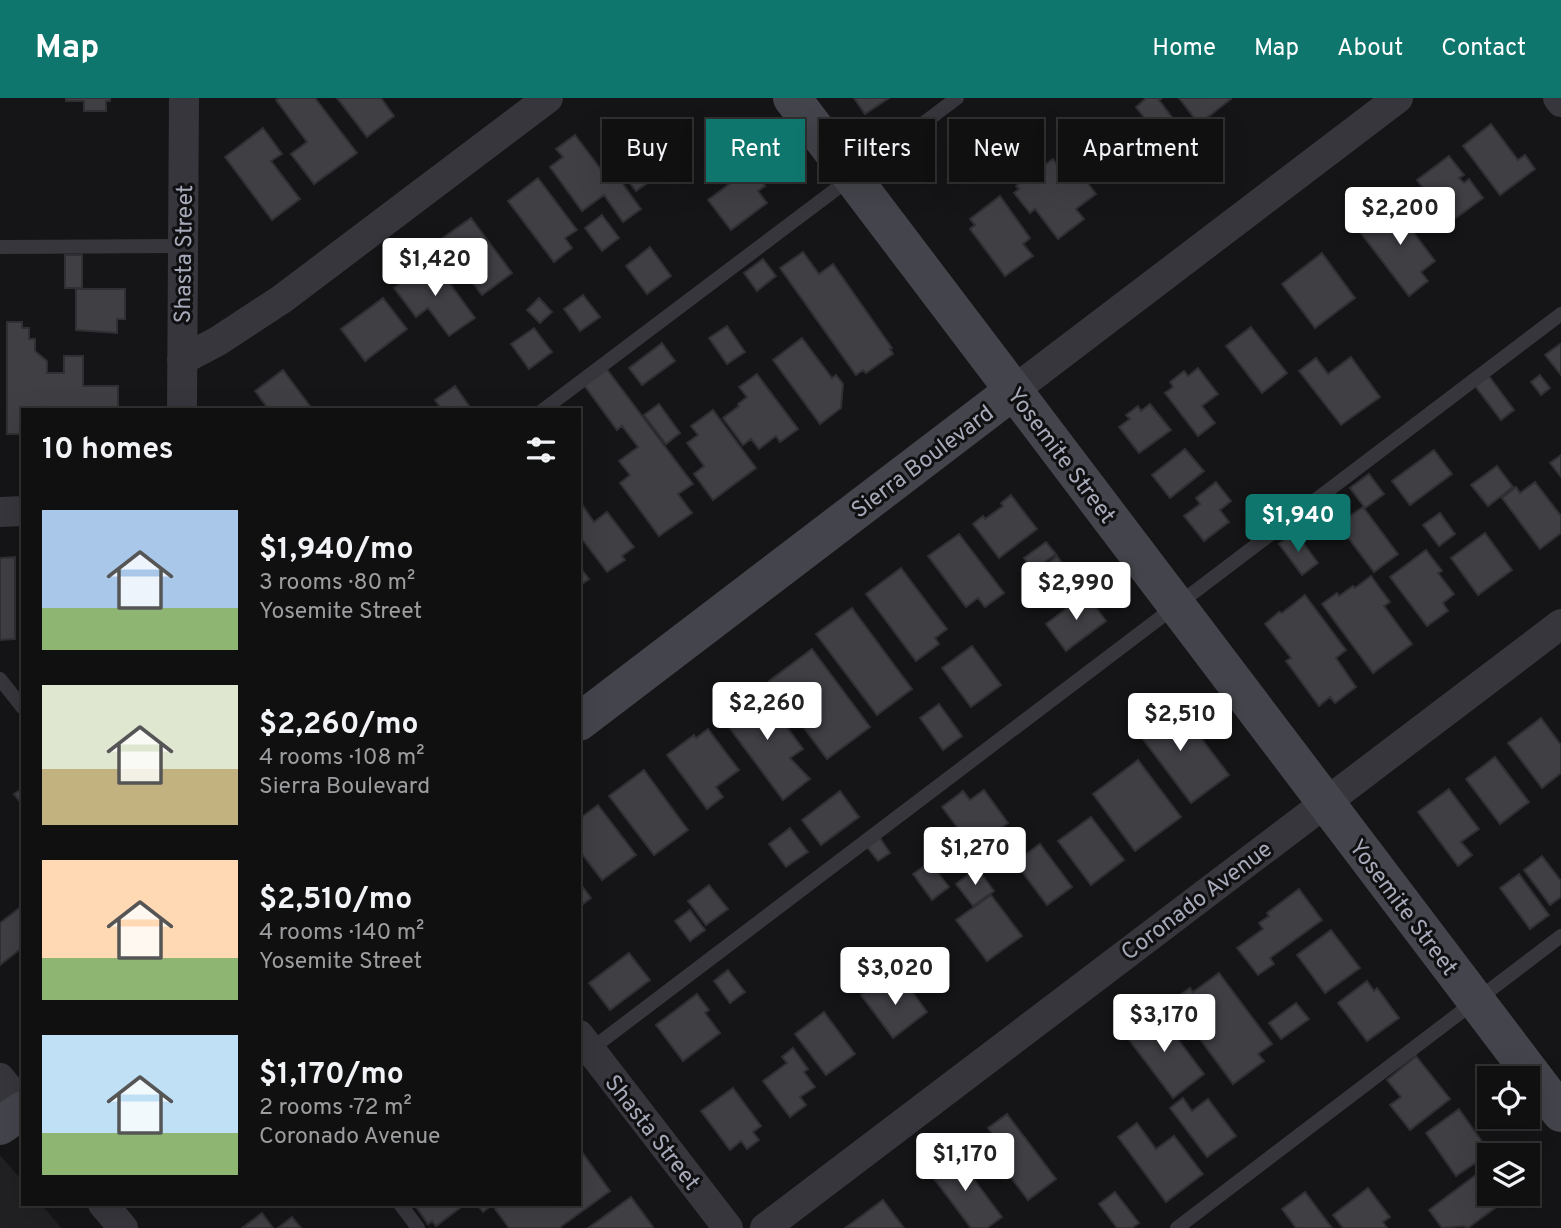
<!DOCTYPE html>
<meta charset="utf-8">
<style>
body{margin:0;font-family:Overpass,sans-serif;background:#1e1e1f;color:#f1f3f6;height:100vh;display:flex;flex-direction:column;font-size:26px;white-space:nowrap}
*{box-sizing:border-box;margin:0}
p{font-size:23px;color:#9c9d9f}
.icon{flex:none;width:38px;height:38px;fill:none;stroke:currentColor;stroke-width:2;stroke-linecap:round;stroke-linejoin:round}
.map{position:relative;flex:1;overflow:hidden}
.panel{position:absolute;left:21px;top:310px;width:560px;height:798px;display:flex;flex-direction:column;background:#101011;border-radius:0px;box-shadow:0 7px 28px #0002,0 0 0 2px #303031}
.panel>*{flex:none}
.top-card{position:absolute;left:602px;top:21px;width:665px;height:63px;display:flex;gap:14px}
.tools{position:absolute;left:1477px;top:968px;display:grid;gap:14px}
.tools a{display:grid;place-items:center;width:63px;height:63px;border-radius:0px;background:#101011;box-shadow:0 7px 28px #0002,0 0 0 2px #303031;font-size:35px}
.price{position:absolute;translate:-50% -60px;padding:0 16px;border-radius:7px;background:#fff;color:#222;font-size:23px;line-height:46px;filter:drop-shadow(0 2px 4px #0008)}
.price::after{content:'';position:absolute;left:50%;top:42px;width:21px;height:16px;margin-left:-10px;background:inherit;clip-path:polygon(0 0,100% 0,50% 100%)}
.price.active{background:#0f766e;color:#fff}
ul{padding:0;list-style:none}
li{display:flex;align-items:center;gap:21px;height:175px;padding:0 21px}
li span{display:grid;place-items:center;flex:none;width:196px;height:140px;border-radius:0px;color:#555}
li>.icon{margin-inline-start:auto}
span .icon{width:84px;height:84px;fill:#fffc;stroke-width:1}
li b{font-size:30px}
h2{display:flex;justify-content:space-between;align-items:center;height:84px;padding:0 21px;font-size:30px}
.pill{padding:0 24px;border-radius:0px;background:#101011;box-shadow:0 7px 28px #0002,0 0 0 2px #303031;font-size:24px;line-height:63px}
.pill.active{background:#0f766e;color:#fff}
header{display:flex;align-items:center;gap:42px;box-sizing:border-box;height:98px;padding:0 35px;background:#0f766e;color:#fff}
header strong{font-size:33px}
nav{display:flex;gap:38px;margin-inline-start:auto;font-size:24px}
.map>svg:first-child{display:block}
.built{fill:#212124}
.building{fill:#3f3f44;stroke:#302f33;stroke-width:2}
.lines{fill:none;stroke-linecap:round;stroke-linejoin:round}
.lane{stroke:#36363c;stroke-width:14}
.street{stroke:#36363c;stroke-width:30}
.secondary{stroke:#44444c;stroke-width:38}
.labels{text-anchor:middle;stroke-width:6;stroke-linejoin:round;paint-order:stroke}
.street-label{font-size:23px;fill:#a6a9b8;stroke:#101012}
</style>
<header>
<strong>Map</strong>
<nav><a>Home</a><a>Map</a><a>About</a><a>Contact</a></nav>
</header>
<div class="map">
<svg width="1561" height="1130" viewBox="0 0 1561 1130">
<rect width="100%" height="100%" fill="#151517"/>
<path class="built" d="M0,1057L23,1084V1106H41L61,1130H0Z"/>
<path class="building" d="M66,0H110V3H106V13H84V3H66Z
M279,0H315L357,55L314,86L291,56L307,44L276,2Z
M337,0H381L394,18L367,39Z
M854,0H889L865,16Z
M1162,0L1159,2L1190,43L1162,64L1135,29L1146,22L1136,9L1146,0Z
M1179,0H1230L1231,1L1199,26Z
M1491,26L1518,62L1525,57L1535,71L1500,97L1463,48Z
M263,30L282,56L271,63L300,101L272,122L225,59Z
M575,37L606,78L609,76L612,81L617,78L641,111L623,124L604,97L582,113L550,69L563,59L556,51Z
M640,54L657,78L636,93L619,70Z
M1449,58L1464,77L1459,80L1464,85L1469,81L1483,100L1449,125L1417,82Z
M1053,61L1058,68L1069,61L1096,96L1076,111L1084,121L1058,141L1035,111L1030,115L1014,95L1019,91L1016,88Z
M751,70L765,88L758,93L767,105L731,132L708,102Z
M538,80L577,132L565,140L572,150L554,164L508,103Z
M1000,98L1030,140L1023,146L1033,158L1005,178L970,131L975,127L970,121Z
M1402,103L1419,125L1411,131L1435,163L1421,174L1428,183L1409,198L1360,134Z
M602,117L619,140L602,153L585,130Z
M471,120L512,175L482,197L440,142Z
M650,149L671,178L647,196L626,168Z
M803,154L819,176L833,166L892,250L890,251L893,256L866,275L863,272L856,277L780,170Z
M1322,155L1355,200L1315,230L1282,186Z
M65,157H82V190H65Z
M432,161L475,220L449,238L428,210L416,219L394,190Z
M763,161L776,178L757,193L744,175Z
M76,191H125V221H117V235L76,232Z
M583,197L600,219L580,233L564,211Z
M383,200L407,231L365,263L341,231Z
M539,200L552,214L540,225L527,212Z
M7,224H22V230H29V241H35V253L47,263V275H64V258H83V288H118V312H23V336H7Z
M727,228L745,254L727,266L709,240Z
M1251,229L1287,275L1262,295L1226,248Z
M534,230L552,254L529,271L511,246Z
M802,240L832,280L836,277L843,286L841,310L820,326L773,262Z
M662,245L675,263L642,287L629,270Z
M1560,246L1561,247V277L1545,257Z
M1351,259L1380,299L1341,327L1299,273L1316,260L1328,276Z
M606,270L693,386L678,396L692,415L659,438L620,385L630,377L619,363L638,349L622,328L617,332L584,287Z
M1198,270L1218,296L1202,308L1215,325L1198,338L1165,295L1173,289L1170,284L1184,273L1188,278Z
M283,272L313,312H269L255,293Z
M757,276L798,331L780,344L776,338L759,351L751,341L743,347L723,320L739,308L738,306L747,299L739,289Z
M1540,277L1550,290L1541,297L1531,284Z
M1489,278L1514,312L1501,322L1475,288Z
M455,288L472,312H442L435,302Z
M659,306L680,335L666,346L644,317Z
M1150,306L1171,332L1139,355L1119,329L1130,321L1126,317L1138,308L1141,313Z
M713,312L756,370L713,402L694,376L704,368L687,345L698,337L691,328Z
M1185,351L1204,373L1170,400L1152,377Z
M1434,352L1452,376L1410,407L1392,383Z
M1561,357V379L1550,365Z
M1497,368L1513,389L1488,408L1471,387Z
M1369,376L1384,396L1365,410L1350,390Z
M1216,384L1231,403L1220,412L1229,424L1204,443L1184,418L1200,406L1196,400Z
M1535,384L1561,418V435L1540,451L1502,400L1516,389L1520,395Z
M1011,397L1037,431L999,460L973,426L983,418L985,421L1003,408L1001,405Z
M583,408L594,424L607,414L634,449L622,458L625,462L607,474L579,437V411Z
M1363,409L1398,456L1374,474L1338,426Z
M1440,415L1455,436L1439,448L1423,427Z
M1295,434L1318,465L1302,477L1279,446Z
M1485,435L1512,472L1478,497L1451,460Z
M959,436L1004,495L985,509L978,500L966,509L928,458Z
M1046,444L1056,456L1033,472L1024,460Z
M1426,452L1442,473L1438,475L1454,496L1443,505L1448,513L1427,528L1390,479Z
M1057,458L1067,472L1045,488L1035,475Z
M15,459V541L0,542V460Z
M579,468L589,481L579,488Z
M901,470L947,531L935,540L939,546L916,563L866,496Z
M1371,478L1390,504L1384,508L1412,546L1373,575L1322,506L1337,495L1339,498L1353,488L1355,490Z
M1086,496L1106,523L1066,553L1046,526Z
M1305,497L1346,552L1336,560L1356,589L1335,605L1330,599L1319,608L1286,563L1291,560L1265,526L1279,514L1282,515Z
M852,510L912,591L877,617L816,536Z
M972,548L1001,587L971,609L942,570Z
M812,551L870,629L827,661L769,583Z
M757,589L803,651L790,660L810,681L783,702L720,617Z
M1158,603L1181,635L1192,628L1229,677L1191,705L1130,624Z
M939,606L962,638L943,652L920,620Z
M1541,620L1561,647V675L1542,690L1508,645Z
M708,631L739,672L716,689L723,699L707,711L667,657L694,637L696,640Z
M1495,659L1529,704L1500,726L1466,681Z
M1138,662L1181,719L1135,753L1093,696Z
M644,672L688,732L654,757L609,698Z
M23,690V708L14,696Z
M1449,691L1479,731L1461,744L1472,757L1458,768L1418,714Z
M984,692L1008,725L994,735L1011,757L990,773L942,709L963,693L970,702Z
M840,693L859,719L821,747L802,722Z
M598,707L636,757L602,782L579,752V732L582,729L579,721Z
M1091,719L1124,762L1091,787L1058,743Z
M790,730L808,754L786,769L769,746Z
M880,740L890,755L878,763L867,749Z
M1040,746L1072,789L1047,807L1015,764Z
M1542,758L1561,783V799L1550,807L1524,772Z
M930,764L949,789L932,802L913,776Z
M977,770L994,793L973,808L956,786Z
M1519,776L1549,817L1530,831L1500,790Z
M579,784L591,800L579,809Z
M709,787L728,811L706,827L688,803Z
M1299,791L1322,822L1270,860L1274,866L1258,877L1237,850L1263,831L1259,825L1269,818L1267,815Z
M991,797L1022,838L987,863L956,822Z
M23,807V849L0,867V825Z
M690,812L705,832L690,843L675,823Z
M1331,832L1360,870L1325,895L1297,857Z
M629,855L650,882L610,912L589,885Z
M728,872L745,894L730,905L714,883Z
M1219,875L1272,946L1258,956L1264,963L1233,986L1172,903L1190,890L1193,894Z
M903,881L927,914L893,940L861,897L876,886L883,895Z
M1367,883L1374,893L1377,890L1399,920L1367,943L1338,905Z
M697,896L709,912L705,915L720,935L683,963L656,927Z
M1296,905L1309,921L1281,941L1269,925Z
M1156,912L1204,976L1173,1000L1124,935Z
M824,914L855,956L826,977L795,936Z
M793,950L808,971L804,974L815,989L800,999L806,1007L790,1019L763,983L787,965L782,959Z
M1416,958L1450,1001L1410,1032L1390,1007L1401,999L1387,982Z
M733,990L761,1028L753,1034L759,1042L747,1051L741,1043L730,1052L701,1013Z
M1183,1000L1192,1013L1208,1001L1236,1038L1207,1059L1170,1010Z
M1459,1011L1490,1055L1456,1078L1426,1035Z
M1007,1016L1056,1081L1028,1102L984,1044L993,1037L988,1030Z
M1137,1025L1156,1051L1174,1038L1203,1076L1166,1104L1118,1039Z
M579,1050L610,1093L559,1130H509L495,1111L502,1106H579Z
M954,1055L1002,1119L987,1130H971L929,1074Z
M1489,1067V1096H1514L1468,1130L1463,1128L1442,1130L1429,1112Z
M1368,1090L1390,1119L1383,1124L1387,1130H1343L1333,1117Z
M1115,1094L1139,1125L1132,1130H1117L1099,1106Z
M1305,1094L1332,1130H1296L1282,1111Z
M631,1099L653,1129L652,1130H588Z
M883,1102L904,1130H845Z
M414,1106H461L459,1108L460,1110L436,1128L432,1123L428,1126Z
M477,1106H493L483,1114Z
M262,1115L273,1130H242Z
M292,1119L301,1130H278Z"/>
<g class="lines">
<path class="lane" d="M0,149L183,148
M543,312L957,0
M0,581L23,610
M590,952L1561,216
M400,1106L418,1130
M1177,1130L1561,838"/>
<path class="street" d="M1558,0L1561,4
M182,262L218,243L282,201L548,0
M1013,293L1398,0
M182,312L184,0
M0,414L23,413
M579,937L728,1130
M0,980L23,1009
M103,1106L123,1130
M765,1130L1561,526"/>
<path class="secondary" d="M792,0L1561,1015
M579,624L1013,293
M0,1028L23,1012"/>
</g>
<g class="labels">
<g class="street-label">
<text transform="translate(183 156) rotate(-89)" y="8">Shasta Street</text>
<text transform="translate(1062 357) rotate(53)" y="8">Yosemite Street</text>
<text transform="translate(922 363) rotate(-37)" y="8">Sierra Boulevard</text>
<text transform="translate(1196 802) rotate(-37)" y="8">Coronado Avenue</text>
<text transform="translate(1404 809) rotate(53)" y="8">Yosemite Street</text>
<text transform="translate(653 1034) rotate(52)" y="8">Shasta Street</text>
</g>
</g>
</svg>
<div class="tools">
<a><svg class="icon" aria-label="locate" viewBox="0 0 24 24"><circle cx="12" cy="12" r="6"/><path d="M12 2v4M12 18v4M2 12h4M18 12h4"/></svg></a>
<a><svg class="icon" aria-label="layers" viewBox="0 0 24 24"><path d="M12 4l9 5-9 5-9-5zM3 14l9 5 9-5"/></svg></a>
</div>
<b class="price" style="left:1400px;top:149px">$2,200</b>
<b class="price" style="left:435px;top:200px">$1,420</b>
<b class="price active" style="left:1298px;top:456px">$1,940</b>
<b class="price" style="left:1076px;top:524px">$2,990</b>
<b class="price" style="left:767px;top:644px">$2,260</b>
<b class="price" style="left:1180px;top:655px">$2,510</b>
<b class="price" style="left:975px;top:789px">$1,270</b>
<b class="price" style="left:895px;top:909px">$3,020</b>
<b class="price" style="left:1164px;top:956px">$3,170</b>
<b class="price" style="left:965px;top:1095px">$1,170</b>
<div class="top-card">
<a class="pill">Buy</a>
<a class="pill active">Rent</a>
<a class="pill">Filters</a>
<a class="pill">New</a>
<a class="pill">Apartment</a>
</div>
<section class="panel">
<h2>10 homes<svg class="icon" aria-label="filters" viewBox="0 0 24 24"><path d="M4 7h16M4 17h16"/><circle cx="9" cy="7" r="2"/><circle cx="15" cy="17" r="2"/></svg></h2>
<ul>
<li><span style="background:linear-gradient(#a9c7e8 70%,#8fb573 0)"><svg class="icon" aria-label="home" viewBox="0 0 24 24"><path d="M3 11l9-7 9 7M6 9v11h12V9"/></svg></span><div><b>$1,940/mo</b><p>3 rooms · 80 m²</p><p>Yosemite Street</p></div></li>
<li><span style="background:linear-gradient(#dfe7d0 60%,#c2b280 0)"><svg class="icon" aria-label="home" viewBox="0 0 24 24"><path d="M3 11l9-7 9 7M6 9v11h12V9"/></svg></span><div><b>$2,260/mo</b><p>4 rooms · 108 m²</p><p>Sierra Boulevard</p></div></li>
<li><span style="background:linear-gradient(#ffd9b3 70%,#8fb573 0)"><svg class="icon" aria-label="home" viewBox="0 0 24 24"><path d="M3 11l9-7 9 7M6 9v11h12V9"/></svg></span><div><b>$2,510/mo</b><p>4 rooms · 140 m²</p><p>Yosemite Street</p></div></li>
<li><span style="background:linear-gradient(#bfe0f5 70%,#8fb573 0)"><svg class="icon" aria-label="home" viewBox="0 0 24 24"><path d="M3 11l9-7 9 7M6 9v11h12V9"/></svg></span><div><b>$1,170/mo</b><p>2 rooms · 72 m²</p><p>Coronado Avenue</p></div></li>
</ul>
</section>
</div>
